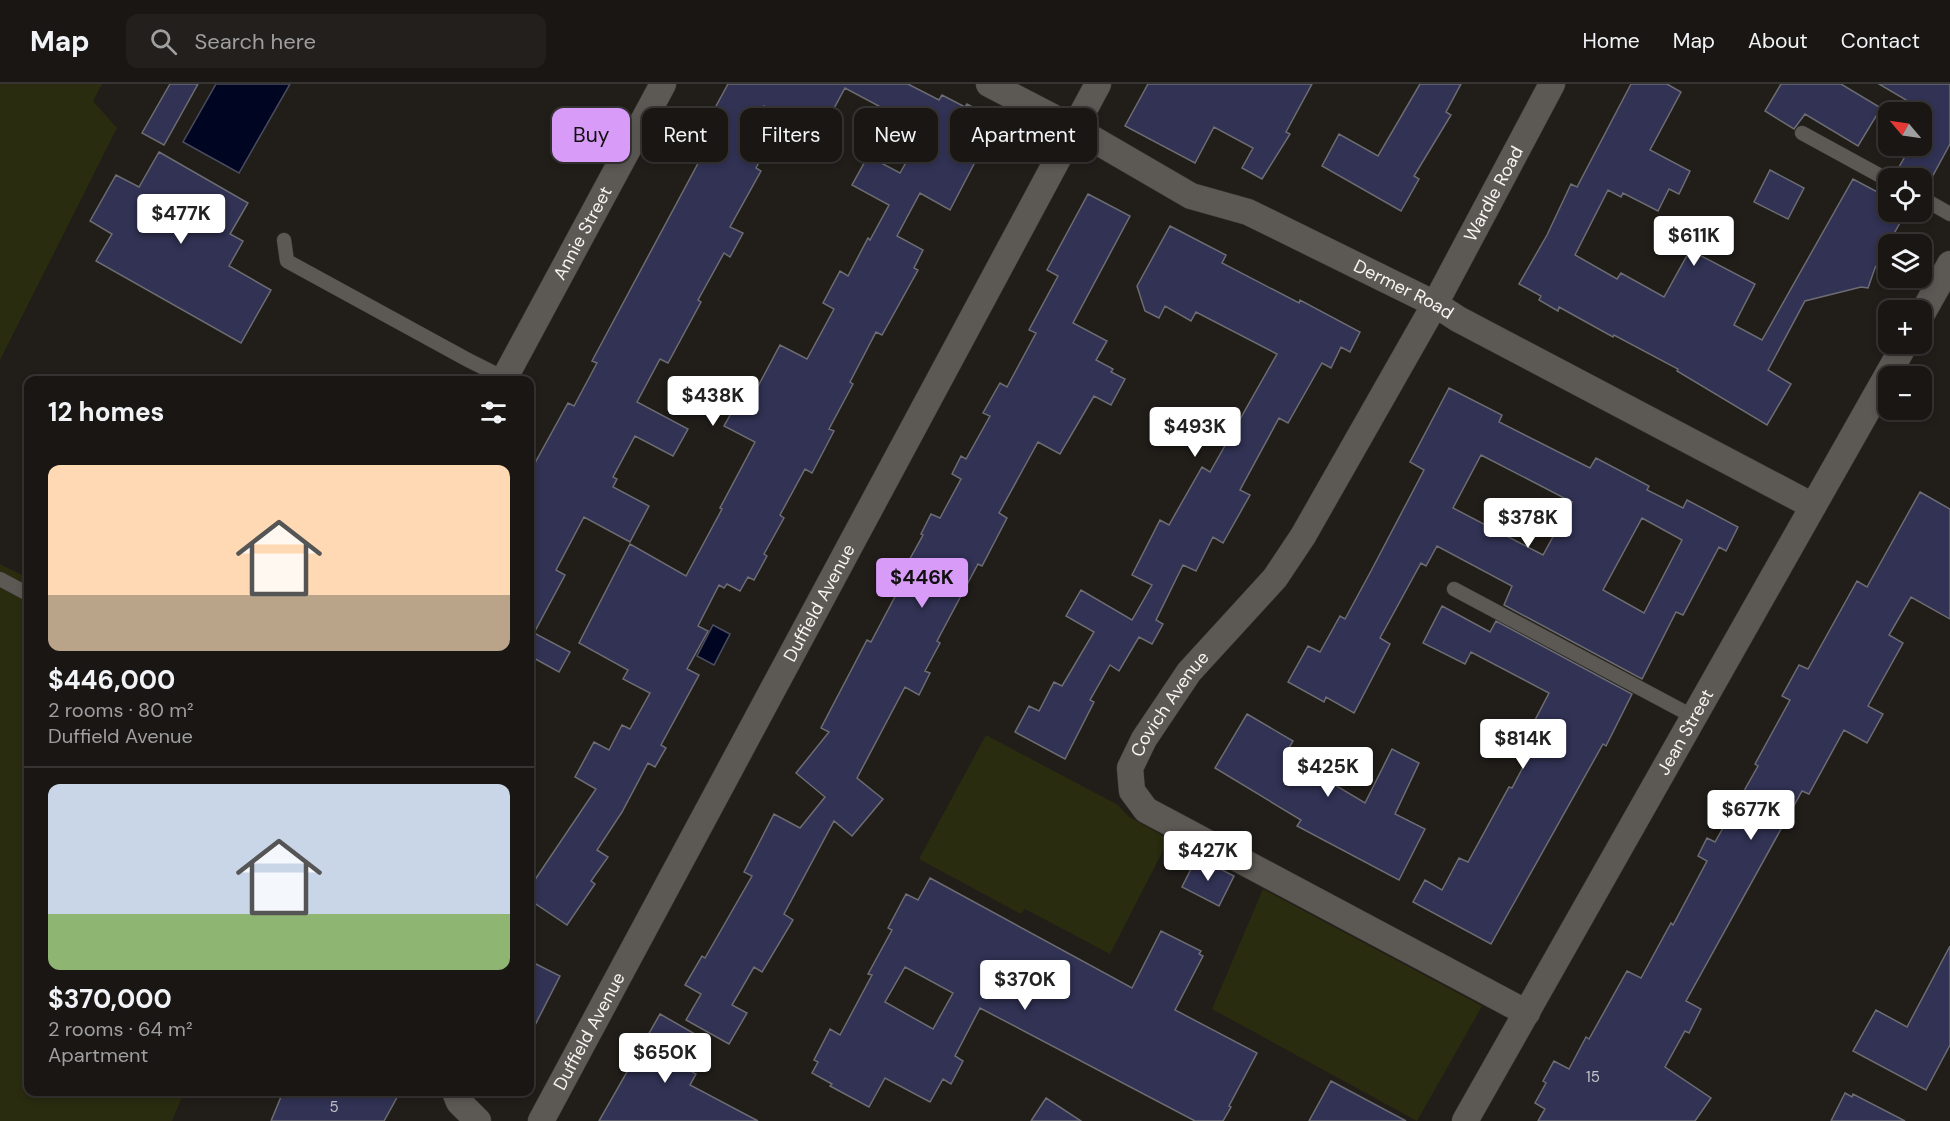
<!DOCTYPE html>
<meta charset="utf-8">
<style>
body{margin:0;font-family:"DM Sans",sans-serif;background:#221f1d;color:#f1f3f6;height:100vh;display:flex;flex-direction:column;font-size:22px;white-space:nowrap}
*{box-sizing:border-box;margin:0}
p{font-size:20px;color:#9f9fa0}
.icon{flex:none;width:33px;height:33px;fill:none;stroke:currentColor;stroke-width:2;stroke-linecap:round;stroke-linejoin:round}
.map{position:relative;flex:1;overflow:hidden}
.sheet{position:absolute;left:24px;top:292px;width:510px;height:720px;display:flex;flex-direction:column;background:#191614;border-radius:12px;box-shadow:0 3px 9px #0003,0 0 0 2px #373534}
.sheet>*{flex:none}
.top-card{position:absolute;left:552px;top:24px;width:570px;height:54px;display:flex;gap:12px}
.needle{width:39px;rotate:299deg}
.buttons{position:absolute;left:1878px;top:18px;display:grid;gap:12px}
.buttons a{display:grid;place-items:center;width:54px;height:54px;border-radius:12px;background:#191614;box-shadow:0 3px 9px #0003,0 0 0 2px #373534;font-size:30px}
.price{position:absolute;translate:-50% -51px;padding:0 14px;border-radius:6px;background:#fff;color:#222;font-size:20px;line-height:39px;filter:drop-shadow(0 2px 3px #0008)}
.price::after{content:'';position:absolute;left:50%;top:36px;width:18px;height:14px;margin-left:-9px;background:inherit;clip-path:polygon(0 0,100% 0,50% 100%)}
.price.on{background:#d89bf8;color:#111}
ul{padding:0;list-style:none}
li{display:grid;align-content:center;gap:12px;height:318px;padding:0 24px}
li+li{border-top:2px solid #373534}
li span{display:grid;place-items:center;height:186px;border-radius:12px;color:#555}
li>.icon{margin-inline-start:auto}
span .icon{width:108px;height:108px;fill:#fffc;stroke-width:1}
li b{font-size:26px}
h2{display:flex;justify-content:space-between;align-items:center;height:72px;padding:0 24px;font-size:26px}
.tag{padding:0 21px;border-radius:12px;background:#191614;box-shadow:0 3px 9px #0003,0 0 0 2px #373534;font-size:21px;line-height:54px}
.tag.on{background:#d89bf8;color:#111}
header{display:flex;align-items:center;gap:36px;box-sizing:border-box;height:84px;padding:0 30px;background:#191614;border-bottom:2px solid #373534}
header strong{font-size:28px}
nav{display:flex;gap:33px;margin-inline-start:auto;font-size:21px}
.search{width:420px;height:54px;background:#221f1d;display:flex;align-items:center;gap:15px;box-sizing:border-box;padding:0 21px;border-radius:12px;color:#9f9fa0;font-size:22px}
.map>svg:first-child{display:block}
.green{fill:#292c0f}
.water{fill:#000621;stroke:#4a4d5f;stroke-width:1.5}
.building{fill:#313254;stroke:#6c6c72;stroke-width:1.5;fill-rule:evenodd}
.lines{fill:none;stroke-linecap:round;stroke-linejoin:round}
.service-casing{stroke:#3f3c39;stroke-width:15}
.minor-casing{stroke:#3f3c39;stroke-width:27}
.service{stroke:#5c5854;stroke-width:14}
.minor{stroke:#5c5854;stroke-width:26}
.labels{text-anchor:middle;stroke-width:4.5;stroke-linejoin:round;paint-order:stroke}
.number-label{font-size:15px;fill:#c5c3ca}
.street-label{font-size:18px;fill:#f6f3f1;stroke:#211e1a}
</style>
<header>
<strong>Map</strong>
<div class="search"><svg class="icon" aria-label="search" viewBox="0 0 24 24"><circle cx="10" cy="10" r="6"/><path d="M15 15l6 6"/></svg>Search here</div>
<nav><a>Home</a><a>Map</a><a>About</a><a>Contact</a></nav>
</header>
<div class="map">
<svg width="1950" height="1037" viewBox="0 0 1950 1037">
<rect width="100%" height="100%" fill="#211e1a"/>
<path class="green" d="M0,0H102L93,17L117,44L0,276Z
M0,480L28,494V1008H184L172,1037H0Z
M986,651L1118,721L1129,733L1169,755L1110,870L1025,825L1021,830L919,775Z
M1263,805L1482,922L1417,1037L1212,925Z"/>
<path class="water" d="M216,0H290L239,89L183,58Z
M713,541L730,550L714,581L697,572Z"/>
<path class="building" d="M170,0H198L164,61L142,49Z
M728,0H908L939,16L942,11L965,23L967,20L997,36L950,126L920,109L897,152L923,166L914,184L918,186L882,251L876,248L850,298L853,300L829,345L834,347L812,389L805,385L780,431L784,434L764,470L767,472L754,496L748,493L740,507L727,500L724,504L719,501L698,542L708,547L687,585L699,591L661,661L666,664L655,683L648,679L622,728L597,766L608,773L591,797L595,800L567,841L530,816V803L596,705L575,693L594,658L609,666L622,641L630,645L650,609L623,595L628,586L579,559L630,460L686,492L722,425L720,424L755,358L724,342L747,301L756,306L780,261L807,275L834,225L823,219L840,187L848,192L868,154L870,156L889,121L852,101L868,72L900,89L918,57L903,49L909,38L845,4L819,52L764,22L744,58L764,69L756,84L761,87L730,143L743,149L730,173L724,169L698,216L701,218L668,279L660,275L637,318L688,345L673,372L635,352L613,393L617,395L613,403L649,422L630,458L584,433L556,486L565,491L534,549L570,568L559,588L530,572V388L568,319L574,322L597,279L592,277L725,29L715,24Z
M1148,0H1312L1286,48L1290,50L1262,95L1242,84L1253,64L1214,43L1195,79L1125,42Z
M1420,0H1461L1446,28L1451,31L1414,92L1419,95L1401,127L1322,82L1339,50L1378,72Z
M1631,0H1667L1681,8L1650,66L1690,87L1679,110L1669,105L1658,127L1623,109L1621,113L1608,106L1575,171L1617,195L1621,189L1664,213L1690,166L1755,200L1734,241L1762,256L1853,95L1883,111L1887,105H1888V128H1906L1875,184L1868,204L1861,203L1805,217L1768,286L1791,300L1767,341L1677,287L1678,285L1614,251L1613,253L1559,223L1558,227L1539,216L1541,212L1519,200L1547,151L1571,100L1577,103Z
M1781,0H1841L1881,24L1858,62L1805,30L1794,45L1765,27Z
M1879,0H1950V60L1925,106L1922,105V94H1897L1895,90L1911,62H1922V44L1930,30Z
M159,68L248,119L230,150L243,157L229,182L271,206L241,259L96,177L112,150L90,137L116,91L139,103Z
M1770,86L1804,104L1788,135L1754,118Z
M1088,110L1130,132L1073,239L1107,257L1096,276L1113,285L1111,288L1125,295L1111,321L1094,312L1060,370L1038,358L999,429L1007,434L982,482L978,480L937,557L940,559L925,587L930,589L919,611L905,603L857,694L883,715L852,752L834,737L784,830L793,836L762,888L754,883L732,921L747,929L729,960L686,936L701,910L685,901L702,872L705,874L752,792L744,788L774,730L800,744L825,713L796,689L829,648L821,644L867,556L871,558L899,505L895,502L923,451L921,450L931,430L940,434L961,395L952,390L961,372L966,375L990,332L983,329L1000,299L1007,303L1036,249L1029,246L1058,192L1047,186Z
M1170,142L1226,171L1222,179L1299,219L1300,216L1360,248L1350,268L1341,263L1331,284L1322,279L1288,339L1279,334L1240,406L1250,411L1223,459L1213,453L1196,487L1183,481L1156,536L1163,540L1152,560L1139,553L1119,587L1110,581L1090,616L1094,618L1065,675L1015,648L1029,622L1039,627L1054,598L1062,602L1094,548L1066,532L1081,506L1132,536L1152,501L1132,491L1160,436L1169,441L1202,383L1210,388L1277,270L1196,228L1191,237L1165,222L1159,234L1145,227L1137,202Z
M1449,304L1502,331L1499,338L1590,384L1596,374L1649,402L1647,406L1683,424L1687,416L1738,443L1726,467L1719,463L1683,531L1676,528L1642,595L1504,521L1512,502L1437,462L1426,482L1421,479L1380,554L1390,560L1354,629L1326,613L1324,618L1288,598L1308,562L1320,568L1340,532L1345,535L1371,487L1424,386L1410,378ZM1481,371L1572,418L1543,471L1453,424ZM1642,434L1682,456L1644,529L1603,506Z
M1920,408L1950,425V535L1911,513L1889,551L1903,559L1868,622L1883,630L1867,659L1844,646L1809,710L1802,707L1686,917L1701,925L1689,949L1685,947L1665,983L1711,1014L1695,1037H1538L1545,1025L1535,1019L1546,999L1543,997L1554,977L1569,985L1586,953L1589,955L1627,887L1641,894L1671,839L1673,841L1707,777L1698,772L1707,754L1715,758L1758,682L1755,680L1790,616L1782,612L1799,581L1808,585L1857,497L1867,503Z
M1442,522L1490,548L1496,537L1632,610L1606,662L1603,660L1491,860L1413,818L1425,796L1442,806L1459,774L1468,778L1509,703L1512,704L1531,668L1521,663L1549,609L1471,568L1465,580L1423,559Z
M1247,630L1293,657L1285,671L1365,719L1392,665L1419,679L1395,730L1425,745L1399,796L1297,742L1301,736L1215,684Z
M1197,773L1234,792L1219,822L1182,803Z
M930,794L1132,904L1161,847L1201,867L1199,870L1203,872L1175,926L1257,969L1229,1022L1231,1023L1223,1037H1195L980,924L955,972L963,977L951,1000L943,995L930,1018L885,994L869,1023L830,1002L832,1000L812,989L818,978L814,976L830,945L840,951L872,891L868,890L892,846L888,844L906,810L918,816ZM905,883L953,909L933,945L885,918Z
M1950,862V961L1926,1006L1853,967L1876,926L1907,943Z
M530,877L560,892L530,951Z
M660,930L695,950L678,980L696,990L690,1001L758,1037H599Z
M1331,997L1406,1037H1309Z
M283,1008H400L384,1037H271Z
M1845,1009L1852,1013L1853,1010L1905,1037H1831Z
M1046,1014L1081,1037H1031Z"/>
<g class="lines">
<g class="service-casing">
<path id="service" d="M1802,49L1888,96
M1922,114L1950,130
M284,156L287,177L468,276L504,294
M0,495L28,510
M1454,505L1694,633"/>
</g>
<g class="minor-casing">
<g id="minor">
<path id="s1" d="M989,0L1074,44L1191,112L1248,128L1435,220L1458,235L1813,422"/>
<path d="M1922,230L1950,180"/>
<path id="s2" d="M503,297L663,0"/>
<path id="s3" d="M1527,929L1146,726L1132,707L1130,684L1144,655L1189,588L1275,494L1303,452L1435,220L1552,0"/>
<path d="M455,1008L459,1018L478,1037"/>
<path id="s4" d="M541,1037L1098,0"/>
<path id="s5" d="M1465,1037L1905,260"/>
</g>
</g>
<use href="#service" class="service"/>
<use href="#minor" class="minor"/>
</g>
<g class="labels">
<g class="number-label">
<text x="1593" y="998">15</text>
<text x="334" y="1028">5</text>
</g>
<g class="street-label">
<text dy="6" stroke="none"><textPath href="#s3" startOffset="1161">Wardle Road</textPath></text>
<text dy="6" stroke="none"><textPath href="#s2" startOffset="168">Annie Street</textPath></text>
<text dy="6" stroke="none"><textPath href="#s1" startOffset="464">Dermer Road</textPath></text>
<text dy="6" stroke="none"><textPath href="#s4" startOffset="588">Duffield Avenue</textPath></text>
<text dy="6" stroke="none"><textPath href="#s3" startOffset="554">Covich Avenue</textPath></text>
<text dy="6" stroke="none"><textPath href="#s5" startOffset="447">Jean Street</textPath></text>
<text dy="6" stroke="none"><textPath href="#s4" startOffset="102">Duffield Avenue</textPath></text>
</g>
</g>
</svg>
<div class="buttons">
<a><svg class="needle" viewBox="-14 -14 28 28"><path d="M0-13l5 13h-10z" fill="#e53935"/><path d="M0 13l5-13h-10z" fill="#9f9fa0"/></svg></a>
<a><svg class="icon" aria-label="locate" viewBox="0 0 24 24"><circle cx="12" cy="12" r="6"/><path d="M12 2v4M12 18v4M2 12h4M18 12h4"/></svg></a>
<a><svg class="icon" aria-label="layers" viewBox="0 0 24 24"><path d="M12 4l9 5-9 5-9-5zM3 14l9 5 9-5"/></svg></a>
<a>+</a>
<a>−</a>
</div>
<b class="price" style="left:181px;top:161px">$477K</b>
<b class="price" style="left:1694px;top:183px">$611K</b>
<b class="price" style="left:713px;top:343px">$438K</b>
<b class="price" style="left:1195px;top:374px">$493K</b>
<b class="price" style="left:1528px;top:465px">$378K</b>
<b class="price on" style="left:922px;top:525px">$446K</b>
<b class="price" style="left:1523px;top:686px">$814K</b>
<b class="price" style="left:1328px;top:714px">$425K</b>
<b class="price" style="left:1751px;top:757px">$677K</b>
<b class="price" style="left:1208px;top:798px">$427K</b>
<b class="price" style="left:1025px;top:927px">$370K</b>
<b class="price" style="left:665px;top:1000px">$650K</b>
<div class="top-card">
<a class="tag on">Buy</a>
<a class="tag">Rent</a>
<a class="tag">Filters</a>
<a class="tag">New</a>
<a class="tag">Apartment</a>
</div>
<section class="sheet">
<h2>12 homes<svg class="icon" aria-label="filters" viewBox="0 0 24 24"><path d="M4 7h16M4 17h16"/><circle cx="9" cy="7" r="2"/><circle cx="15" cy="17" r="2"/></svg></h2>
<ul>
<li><span style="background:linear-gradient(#ffd9b3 70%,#b9a48a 0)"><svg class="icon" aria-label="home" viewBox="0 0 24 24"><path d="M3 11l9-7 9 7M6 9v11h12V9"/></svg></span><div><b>$446,000</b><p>2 rooms · 80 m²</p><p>Duffield Avenue</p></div></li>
<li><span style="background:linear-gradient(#c9d6e8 70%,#8fb573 0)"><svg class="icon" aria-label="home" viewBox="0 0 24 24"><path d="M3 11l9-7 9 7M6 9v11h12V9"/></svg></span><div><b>$370,000</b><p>2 rooms · 64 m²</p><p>Apartment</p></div></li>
</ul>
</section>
</div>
